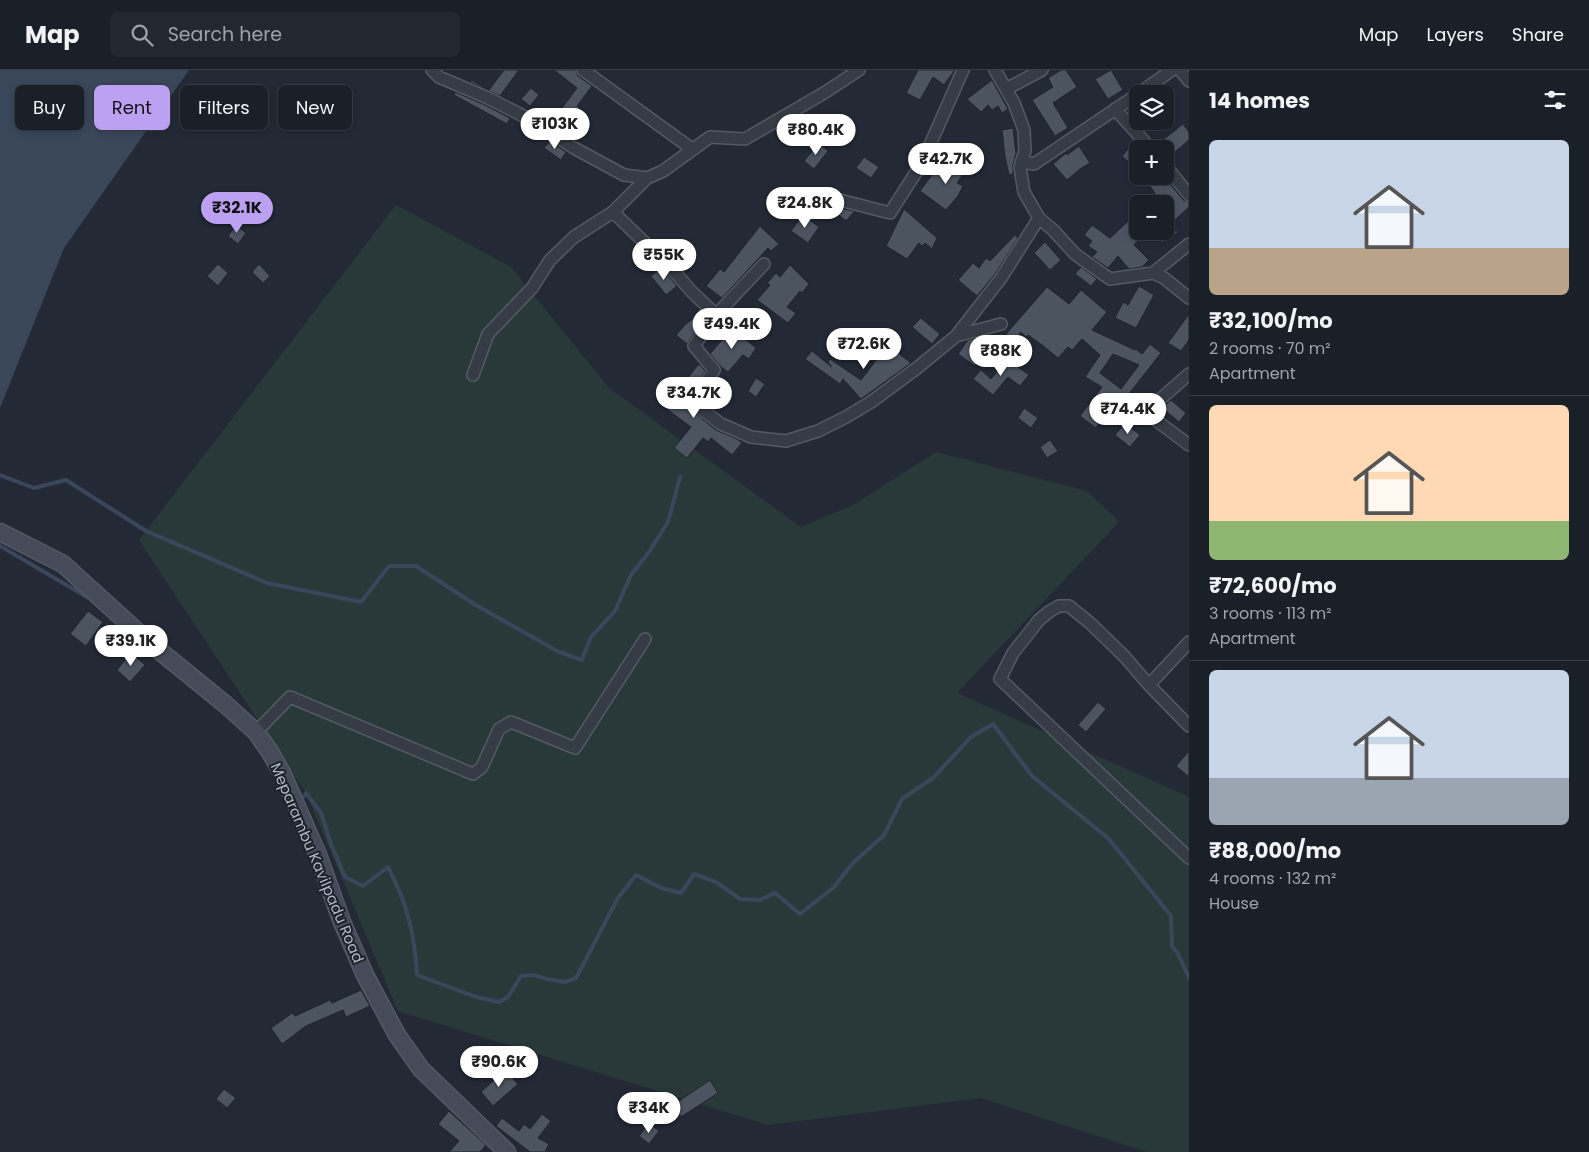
<!DOCTYPE html>
<meta charset="utf-8">
<style>
body{margin:0;font-family:Poppins,sans-serif;background:#232830;color:#f1f3f6;height:100vh;display:flex;flex-direction:column;font-size:19px;white-space:nowrap}
*{box-sizing:border-box;margin:0}
p{font-size:16px;color:#9fa3a8}
.icon{flex:none;width:28px;height:28px;fill:none;stroke:currentColor;stroke-width:2;stroke-linecap:round;stroke-linejoin:round}
.map{position:relative;flex:1;overflow:hidden}
.drawer{display:flex;flex-direction:column;background:#1a2028;width:400px}
.drawer>*{flex:none}
.guide{position:absolute;left:15px;top:15px;width:475px;height:45px;display:flex;gap:10px}
.tools{position:absolute;left:1129px;top:15px;display:grid;gap:10px}
.tools a{display:grid;place-items:center;width:45px;height:45px;border-radius:8px;background:#1a2028;box-shadow:0 2px 8px #0003,0 0 0 1px #383e45;font-size:25px}
.price{position:absolute;translate:-50% -42px;padding:0 11px;border-radius:18px;background:#fff;color:#222;font-size:16px;line-height:32px;filter:drop-shadow(0 1px 2px #0008)}
.price::after{content:'';position:absolute;left:50%;top:30px;width:15px;height:11px;margin-left:-8px;background:inherit;clip-path:polygon(0 0,100% 0,50% 100%)}
.price.selected{background:#bca0f2;color:#111}
ul{padding:0;list-style:none}
li{display:grid;align-content:center;gap:10px;height:265px;padding:0 20px}
li+li{border-top:1px solid #383e45}
li span{display:grid;place-items:center;height:155px;border-radius:8px;color:#555}
li>.icon{margin-inline-start:auto}
span .icon{width:90px;height:90px;fill:#fffc;stroke-width:1}
li b{font-size:21px}
h2{display:flex;justify-content:space-between;align-items:center;height:60px;padding:0 20px;font-size:21px}
.pill{padding:0 18px;border-radius:8px;background:#1a2028;box-shadow:0 2px 8px #0003,0 0 0 1px #383e45;font-size:18px;line-height:45px}
.pill.selected{background:#bca0f2;color:#111}
header{display:flex;align-items:center;gap:30px;box-sizing:border-box;height:70px;padding:0 25px;background:#1a2028;border-bottom:1px solid #383e45}
header strong{font-size:24px}
nav{display:flex;gap:28px;margin-inline-start:auto;font-size:18px}
.search{width:350px;height:45px;background:#232830;display:flex;align-items:center;gap:12px;box-sizing:border-box;padding:0 18px;border-radius:8px;color:#9fa3a8;font-size:19px}
main{display:flex;flex:1;min-height:0}
.map>svg:first-child{display:block}
.green{fill:#29393a}
.water{fill:#3a475b}
.lines{fill:none;stroke-linecap:round;stroke-linejoin:round}
.stream{stroke:#3a475b;stroke-width:4}
.building{fill:#4c5460;stroke:#1e232c;fill-rule:evenodd}
.street-casing{stroke:#545a63;stroke-width:14}
.secondary-casing{stroke:#545a63;stroke-width:19}
.street{stroke:#363c45;stroke-width:11}
.secondary{stroke:#454b58;stroke-width:16}
.labels{text-anchor:middle;stroke-width:4;stroke-linejoin:round;paint-order:stroke}
.street-label{font-size:15px;fill:#b1b7c2;stroke:#1c212a}
</style>
<header>
<strong>Map</strong>
<div class="search"><svg class="icon" aria-label="search" viewBox="0 0 24 24"><circle cx="10" cy="10" r="6"/><path d="M15 15l6 6"/></svg>Search here</div>
<nav><a>Map</a><a>Layers</a><a>Share</a></nav>
</header>
<main>
<div class="map">
<svg width="1189" height="1082" viewBox="0 0 1189 1082">
<rect width="100%" height="100%" fill="#232a35"/>
<path class="green" d="M396,135L511,197L609,318L801,457L853,435L936,382L1087,421L1119,452L957,623L1189,727V1082H1147L981,1028L768,1055L398,941L306,723L139,470Z"/>
<path class="water" d="M0,0H189L64,178L0,338Z"/>
<g class="lines">
<path class="stream" d="M0,405L34,418L66,410L146,461L267,513L361,532L389,496H416L474,534L557,581L582,590L591,567L615,541L631,505L649,482L668,452L680,407
M0,476L92,530
M300,732L306,723L321,743L331,774L345,807L363,816L388,797C407,833 415,865 417,905L476,927L499,932L508,927L521,906L534,905L547,909L565,912L576,908L618,828L636,805L661,818L681,823L694,804L716,812L740,829L760,830L775,823L800,844L834,817L853,793L884,765L902,729L933,708L971,667L993,654L1032,706L1109,769L1171,846L1172,877L1177,882L1189,908"/>
</g>
<path class="building" d="M504,0H519L500,26L470,12L471,10L489,20Z
M554,0H576L578,6L592,16L577,36L580,38L568,55L556,46L577,18Z
M918,0H955L944,15L933,7L920,30L906,23Z
M1061,0H1066L1077,17L1053,33L1068,58L1055,66L1032,30L1053,17L1048,8Z
M1111,0L1123,20L1108,29L1095,9Z
M992,10L1008,39L1002,43L998,36L992,40L988,35L981,42L967,29Z
M531,18L539,25L530,36L521,29Z
M455,22L485,35L510,48L507,54L454,25Z
M1183,54L1189,62V70L1175,82L1164,69Z
M1013,58L1016,83L1013,95V104L1009,105L1005,87L1002,60Z
M550,71L566,82L561,90L544,78Z
M1134,72L1138,75V89L1132,95L1122,86Z
M819,73L828,81L814,99L804,91Z
M1079,76L1090,93L1080,99L1067,110L1053,94L1066,83L1067,85Z
M961,85L971,92L957,113L963,116L958,126L946,140L920,121L934,102L946,108Z
M864,87L879,97L871,108L856,98Z
M1162,106H1164L1183,130L1189,132V137L1175,150L1165,139V134H1161L1155,128L1157,126L1149,115Z
M219,138L232,146L227,155L213,147Z
M839,138L854,141V142L846,151L835,142Z
M904,139L937,168L932,179L925,173L922,176L919,173L907,189L886,176Z
M1138,142V161H1147L1134,175L1149,190L1142,197L1129,199L1118,186L1108,198L1092,187L1097,182L1088,176L1092,171L1084,165L1092,155L1110,168Z
M803,145L819,157L808,173L791,161Z
M236,155L246,163L238,174L228,166Z
M760,156L779,174L771,181L768,178L722,228L706,216L720,199L724,202Z
M1154,161H1180L1162,173Z
M1015,165L1018,168L995,204L977,226L958,210L973,193L979,198L986,188L990,191Z
M1045,172L1061,190L1050,200L1034,183Z
M218,194L228,203L218,216L207,206Z
M259,194L270,206L263,213L252,202Z
M790,195L809,214L802,223L800,221L787,237L796,243L788,253L757,230L770,215L767,213L776,203L780,207Z
M1081,197L1097,209L1091,216L1075,204Z
M661,198L677,216L666,225L651,206Z
M1139,216L1154,225L1136,258L1115,248L1123,232L1128,235Z
M1047,217L1069,234L1081,220L1107,242L1092,260L1135,280L1136,279L1142,284L1150,274L1161,283L1110,348L1105,344L1096,358L1080,346L1102,317L1085,307L1100,285L1082,269L1072,280L1068,277L1058,288L1042,275L1028,265L1026,267L1021,262L1014,271L1006,264ZM1113,284L1139,295L1121,319L1100,303Z
M1189,244V270L1181,281L1168,273Z
M697,245L703,251L687,274L676,265L685,255Z
M921,248L940,264L932,274L912,257Z
M732,258L756,278L749,289L743,285L728,302L721,297L710,284Z
M981,267L984,270L979,277L986,282L975,296L958,284L968,270Z
M884,272L911,293L861,329L843,309L840,314L805,289L812,281L832,297L828,292L830,289L861,310L880,285L877,282Z
M1007,289L1029,305L1020,316L1008,307L993,325L973,309L981,300L991,309Z
M698,295H700L705,301L687,329L686,336L716,360L737,369L742,373L732,385L711,368L708,372L703,368L687,388L674,378L691,357L657,332L668,319L674,325Z
M756,308L765,314L756,327L748,321Z
M1171,330L1186,343L1179,352L1162,338Z
M1024,338L1038,348L1031,358L1018,348Z
M1125,353L1140,365L1130,377L1115,365Z
M1050,370L1058,381L1047,388L1040,377Z
M88,541L103,552L86,576L70,564Z
M129,581L145,595L130,612L117,600L125,590L123,589Z
M1098,632L1106,639L1086,662L1078,655Z
M1189,681V707L1176,696Z
M361,920L370,936L346,947L343,940L306,956L282,974L271,958L292,943L295,946L330,930L332,933Z
M505,1000L518,1014L493,1036L481,1022Z
M710,1010L718,1023L681,1047L673,1035Z
M224,1019L236,1028L227,1038L216,1029Z
M449,1041L486,1075L480,1082H449L459,1071L438,1054Z
M542,1044L551,1051L538,1068L549,1074L545,1082H530L496,1056L502,1048L519,1061L524,1054L530,1059Z
M649,1053L659,1061L649,1074L639,1066Z"/>
<g class="lines">
<g class="street-casing">
<path id="street" d="M432,0L439,7L488,28L533,51L574,78L624,105L647,108L663,101L710,67L745,69L824,23L859,0
M583,0L692,79
M995,0L1014,33L1024,60L1025,81L1020,97L1024,122L1039,148L1053,160L1075,184L1110,209L1153,203L1164,208L1189,228
M1180,0L1189,11
M1006,19L1042,0
M1138,24L1172,0
M1115,39L1151,79
M1021,92L1034,94L1138,24
M1165,95L1189,125
M828,127L890,143L922,93L963,0
M613,142L670,197L692,222L716,245L694,276L714,300L693,333L721,354L751,367L786,371L818,361L846,347L871,332L917,298L956,266L1001,208L1039,148
M1153,203L1189,174
M716,245L764,194
M956,266L1001,254
M1189,304L1148,340L1157,351L1189,375
M473,305L488,264L532,218L550,190L574,167L613,142L647,108
M1189,572L1149,615L1124,586L1090,553L1069,536H1059L1050,541L1039,550L1013,583L1000,609L1189,788
M1149,615L1189,656
M256,662L290,627L473,704L482,697L499,659L511,652L575,678L645,569"/>
</g>
<g class="secondary-casing">
<path id="secondary" d="M0,462L63,494L151,574L225,634L256,662L270,682L283,705L318,785L342,852L365,905L397,965L421,999L507,1082"/>
</g>
<use href="#street" class="street"/>
<use href="#secondary" class="secondary"/>
</g>
<g class="labels">
<g class="street-label">
<text transform="translate(317 793) rotate(67)" y="5">Meparambu Kavilpadu Road</text>
</g>
</g>
</svg>
<div class="tools">
<a><svg class="icon" aria-label="layers" viewBox="0 0 24 24"><path d="M12 4l9 5-9 5-9-5zM3 14l9 5 9-5"/></svg></a>
<a>+</a>
<a>−</a>
</div>
<b class="price" style="left:555px;top:80px">₹103K</b>
<b class="price" style="left:816px;top:86px">₹80.4K</b>
<b class="price" style="left:946px;top:115px">₹42.7K</b>
<b class="price" style="left:805px;top:159px">₹24.8K</b>
<b class="price selected" style="left:237px;top:164px">₹32.1K</b>
<b class="price" style="left:664px;top:211px">₹55K</b>
<b class="price" style="left:732px;top:280px">₹49.4K</b>
<b class="price" style="left:864px;top:300px">₹72.6K</b>
<b class="price" style="left:1001px;top:307px">₹88K</b>
<b class="price" style="left:694px;top:349px">₹34.7K</b>
<b class="price" style="left:1128px;top:365px">₹74.4K</b>
<b class="price" style="left:131px;top:597px">₹39.1K</b>
<b class="price" style="left:499px;top:1018px">₹90.6K</b>
<b class="price" style="left:649px;top:1064px">₹34K</b>
<div class="guide">
<a class="pill">Buy</a>
<a class="pill selected">Rent</a>
<a class="pill">Filters</a>
<a class="pill">New</a>
</div>
</div>
<section class="drawer">
<h2>14 homes<svg class="icon" aria-label="filters" viewBox="0 0 24 24"><path d="M4 7h16M4 17h16"/><circle cx="9" cy="7" r="2"/><circle cx="15" cy="17" r="2"/></svg></h2>
<ul>
<li><span style="background:linear-gradient(#c9d6e8 70%,#b9a48a 0)"><svg class="icon" aria-label="home" viewBox="0 0 24 24"><path d="M3 11l9-7 9 7M6 9v11h12V9"/></svg></span><div><b>₹32,100/mo</b><p>2 rooms · 70 m²</p><p>Apartment</p></div></li>
<li><span style="background:linear-gradient(#ffd9b3 75%,#8fb573 0)"><svg class="icon" aria-label="home" viewBox="0 0 24 24"><path d="M3 11l9-7 9 7M6 9v11h12V9"/></svg></span><div><b>₹72,600/mo</b><p>3 rooms · 113 m²</p><p>Apartment</p></div></li>
<li><span style="background:linear-gradient(#c9d6e8 70%,#9aa5b1 0)"><svg class="icon" aria-label="home" viewBox="0 0 24 24"><path d="M3 11l9-7 9 7M6 9v11h12V9"/></svg></span><div><b>₹88,000/mo</b><p>4 rooms · 132 m²</p><p>House</p></div></li>
</ul>
</section>
</main>
